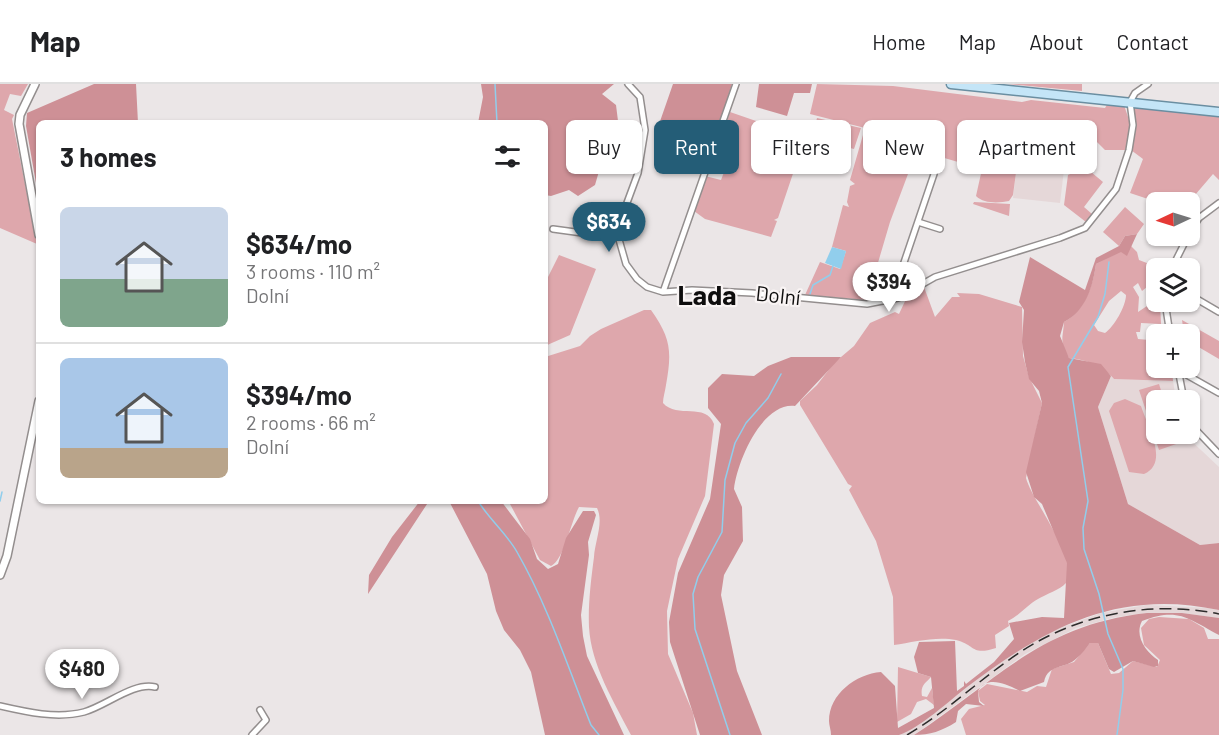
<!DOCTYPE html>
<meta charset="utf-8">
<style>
body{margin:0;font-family:Barlow,sans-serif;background:#f2f2f2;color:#202124;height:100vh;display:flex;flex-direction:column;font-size:22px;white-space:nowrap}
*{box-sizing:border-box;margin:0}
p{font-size:20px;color:#757577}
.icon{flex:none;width:33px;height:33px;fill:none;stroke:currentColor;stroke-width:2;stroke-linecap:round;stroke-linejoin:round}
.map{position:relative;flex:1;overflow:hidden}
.drawer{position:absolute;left:36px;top:36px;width:512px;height:384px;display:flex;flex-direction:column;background:#fff;border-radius:9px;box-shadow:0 2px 4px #0004}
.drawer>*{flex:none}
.guide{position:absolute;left:566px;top:36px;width:562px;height:54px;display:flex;gap:12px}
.needle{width:39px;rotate:266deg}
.fabs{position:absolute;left:1146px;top:108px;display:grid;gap:12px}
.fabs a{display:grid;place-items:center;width:54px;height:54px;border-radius:9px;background:#fff;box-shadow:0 2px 4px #0004;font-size:30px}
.price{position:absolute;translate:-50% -51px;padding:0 14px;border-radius:21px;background:#fff;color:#222;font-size:20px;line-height:39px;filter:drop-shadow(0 2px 3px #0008)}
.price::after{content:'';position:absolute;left:50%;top:36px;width:18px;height:14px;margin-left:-9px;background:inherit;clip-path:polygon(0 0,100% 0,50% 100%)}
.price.current{background:#245d77;color:#fff}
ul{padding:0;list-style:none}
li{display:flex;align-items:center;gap:18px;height:150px;padding:0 24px}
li+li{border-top:2px solid #e0e0e0}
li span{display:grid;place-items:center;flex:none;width:168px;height:120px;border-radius:9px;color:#555}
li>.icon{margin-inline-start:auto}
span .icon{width:72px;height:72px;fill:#fffc;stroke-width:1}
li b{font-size:26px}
h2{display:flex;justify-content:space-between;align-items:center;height:72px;padding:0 24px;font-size:26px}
.chip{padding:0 21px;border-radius:9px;background:#fff;box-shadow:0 2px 4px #0004;font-size:21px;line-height:54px}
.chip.current{background:#245d77;color:#fff}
header{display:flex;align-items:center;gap:36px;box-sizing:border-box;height:84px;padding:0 30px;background:#fff;border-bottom:2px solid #e0e0e0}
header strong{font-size:28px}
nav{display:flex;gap:33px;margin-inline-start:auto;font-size:21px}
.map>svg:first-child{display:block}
.built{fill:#e5d7d8}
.green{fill:#dea7ac;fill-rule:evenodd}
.forest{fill:#ce9096}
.water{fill:#91ceec}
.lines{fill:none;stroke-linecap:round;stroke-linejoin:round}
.stream{stroke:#91ceec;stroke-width:1.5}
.minor-casing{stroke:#938e8e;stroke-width:8}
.tertiary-casing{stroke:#938e8e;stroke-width:10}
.primary-casing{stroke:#6a8ea1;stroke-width:11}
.minor{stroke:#fff;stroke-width:5}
.tertiary{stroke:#fff;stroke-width:7}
.primary{stroke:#c4e5f7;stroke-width:8}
.rail{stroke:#2d2b2b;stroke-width:1.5;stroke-dasharray:12 6;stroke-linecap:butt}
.labels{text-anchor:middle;stroke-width:4.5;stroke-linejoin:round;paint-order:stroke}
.street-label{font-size:21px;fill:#0e0d0d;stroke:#f9f4f4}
.district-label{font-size:27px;font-weight:bold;fill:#0e0d0d;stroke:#f9f4f4}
</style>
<header>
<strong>Map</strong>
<nav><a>Home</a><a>Map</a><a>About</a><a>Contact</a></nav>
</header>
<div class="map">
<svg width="1219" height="651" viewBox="0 0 1219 651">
<rect width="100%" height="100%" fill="#ebe6e7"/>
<path class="built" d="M1019,64L1066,69L1060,119L1013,114Z
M1111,292L1114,295L1173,297L1176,316H1156V350H1184L1219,383V459L1200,461L1128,420L1098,323Z
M1146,521L1208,524L1219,526V534L1182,529H1147L1116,533L1076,544L1025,570L914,651H899L1021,563L1044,550L1101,529Z"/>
<path class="green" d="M0,0H28L21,12L10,10L4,26L14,31L12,35L37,160L0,144Z
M817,0L893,2L1022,18L1031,16L1105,24L1108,19L1124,21L1131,42L1127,66H1105L1096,57L1097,53C1084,71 1040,61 1020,59L1013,111L1009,117C999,119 984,120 976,112L982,85L917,66L890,138L867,216L805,211L820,178L840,185L846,167L832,163L843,121L849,123L847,118L850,102L855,100L850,96L865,44L810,30Z
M1008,0H1082V7Z
M1136,22L1219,31V96L1213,90L1189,118H1157L1130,109L1143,75L1131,66L1136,40L1132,25Z
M730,28L805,54L778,134L774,136L777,137L771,153L705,135L694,127L705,92L721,96L737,54L725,43Z
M817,34L861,44L854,65L812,54Z
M1085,83L1103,98L1084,123L1092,130L1086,138L1064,121L1068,91Z
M974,118L1010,120L1009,132L973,120Z
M1125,123L1144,140L1137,150L1125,152L1119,162L1103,148Z
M1131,162L1137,168L1139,176L1152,181L1153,195L1156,197V218H1160L1161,240L1141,239L1140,248H1136L1138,255L1149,256L1156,266L1152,275L1156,284H1172L1173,297L1114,295C1104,282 1085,275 1069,274C1059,257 1063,255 1064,238C1085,227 1093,201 1096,180ZM1138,199L1142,207L1152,199L1155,201L1147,212V222L1138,228L1139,213L1133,203ZM1121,207L1126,211C1126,222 1114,243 1105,249L1098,247L1094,241L1109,217Z
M559,171L596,185L570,251L545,262V199Z
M924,203L935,233L952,213H960L957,209L979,210L1022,223L1023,272L1029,293L1042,319L1026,394C1031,415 1081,478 1066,499C1060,506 1046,510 1038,515C1027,521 1019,532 1008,537L1009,542L995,551L996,564C971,572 976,561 956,556C937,552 913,558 894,561L893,513L876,457L849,406L852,402L848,400L800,321V317L817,301L834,279L854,262L870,239L895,228L899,230L907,213Z
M644,226H651C671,254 672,268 666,301C665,308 663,313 663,319C677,335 706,318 714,340L705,412L678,475L667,527L668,570L693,629L697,651H631C614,618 591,581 589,543C588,521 591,496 594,473C595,457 604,438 597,424L579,423C571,437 564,476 551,482L540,476L510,420L511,417H544L545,273L580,262L590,252L601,245Z
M1182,236L1219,257V275L1190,258V250H1184Z
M1159,300L1164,316H1156V350H1175L1179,359L1159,366L1139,306Z
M1125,315L1141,322C1147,341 1170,379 1144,390L1129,388L1109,327L1114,319Z
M1159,533L1189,535L1204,544L1208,555H1219V651H966L961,635L969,625L985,621L980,617L978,607L987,600L1027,608L1037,602L1046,603L1052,585L1074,578L1090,559H1098L1111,590L1119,589L1133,577L1157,583L1160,576L1144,561L1141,544L1149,535Z
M898,583L931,593C926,599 920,601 922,612L927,613L932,604L934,621L926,615L917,618L911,630L897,638Z"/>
<path class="forest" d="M94,0H136L138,39H39V116L26,42L27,29Z
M481,0H614L602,10L616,21L618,37L611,60L604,70L595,101L578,112L569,106L551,112L545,111L544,39H478L483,13Z
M673,0H732L714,57L693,61L657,46Z
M759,0H812L810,9H794L787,32L756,23Z
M1137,150L1127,172L1121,168L1096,180C1093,202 1086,227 1064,238L1060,252L1069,274L1101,280L1111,292L1098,323L1128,420L1200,461L1219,459V526C1117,504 1045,544 967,603C949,617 920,644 899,651C886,651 847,651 831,651C831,646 829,641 829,637C829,610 856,590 881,588L895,602L898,644L934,624L931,593L918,589L914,573L919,558L955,557L957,607L964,602V597L966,600L994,578L1014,555L1009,539L1042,533L1064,534L1067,479L1042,420L1034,413L1026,388L1042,319L1039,307L1029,295L1025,278L1022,258L1024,226L1019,218L1030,173L1085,206L1096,174L1119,162L1125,152Z
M791,273H841L795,322C762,318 737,378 734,405L742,423L743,457L724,491L721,511L737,587L762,651H700L670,558L669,538L678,489L710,415L721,340L708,324V304L722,290L754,292L768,282Z
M420,417H429L368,510L369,491L392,453Z
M449,417H501L530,455L537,475L548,485L558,480L566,454L583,427H594L596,431L588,458L589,471L581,531L583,552L587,572L624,651H545L531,588L520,566L504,546L496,527L487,490Z
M1147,529H1182L1219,534V551C1188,535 1179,523 1142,537C1134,552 1146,568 1158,576V582L1154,583L1133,577L1114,588L1109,585L1098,559H1090C1086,564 1082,570 1077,574C1065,586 1048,579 1044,598L1020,607C1006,600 987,591 978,607L979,618L984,622L966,620L958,627L956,638C942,647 930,651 914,651C998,596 1040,541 1147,529Z"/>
<path class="water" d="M832,163L846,167L841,185L825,179Z"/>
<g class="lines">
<path class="stream" d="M495,0L497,39
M1109,178L1105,210L1098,233L1068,283L1088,417L1083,444L1084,465L1099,510L1108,550L1123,585V606L1117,651
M810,210L813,201L830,191L833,182
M0,417L2,408
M478,417C489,435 507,450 517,468C548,522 568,583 591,641L599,651
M730,651L695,545L693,510L698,493L722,448L725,396L735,359L746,339L768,314L781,290"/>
<g class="minor-casing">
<path id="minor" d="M628,0L640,13L645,46L638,89L621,135L618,152L626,180L637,195L647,203L663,208L692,206L752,209L867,220L898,214L935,193L1060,154L1085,144L1116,105L1129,66L1133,41L1130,18L1135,9L1148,0
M918,138L940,145
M553,145L597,151L620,139
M1190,148L1199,134L1219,119
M1172,184L1188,152
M663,208L736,0
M1190,211L1219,228
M898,214L895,205L934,90
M1165,218L1170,250
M1178,285L1184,316
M1178,286L1219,309
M1190,333L1197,347L1219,370
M0,622C26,628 57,635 84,628C106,622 133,598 155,603
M252,651L266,636L260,626"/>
</g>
<g class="tertiary-casing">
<path id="tertiary" d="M35,0L20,31L19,40L39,151
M0,491L7,472L39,317"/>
</g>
<g class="primary-casing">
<path id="primary" d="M951,0L1219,28"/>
</g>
<use href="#minor" class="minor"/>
<use href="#tertiary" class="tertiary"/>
<use href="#primary" class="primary"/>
<path class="rail" d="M907,651C948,627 982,593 1022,567C1079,530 1152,516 1219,530"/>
</g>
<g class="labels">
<g class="street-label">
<text transform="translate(778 212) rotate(6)" y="7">Dolní</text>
</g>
<g class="district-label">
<text x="707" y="221">Lada</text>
</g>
</g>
</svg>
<div class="fabs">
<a><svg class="needle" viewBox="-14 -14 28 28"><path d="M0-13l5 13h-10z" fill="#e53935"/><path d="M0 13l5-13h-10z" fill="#757577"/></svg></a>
<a><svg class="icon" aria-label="layers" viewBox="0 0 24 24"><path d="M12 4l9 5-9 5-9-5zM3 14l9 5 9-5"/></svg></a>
<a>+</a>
<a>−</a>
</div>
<b class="price current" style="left:609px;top:169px">$634</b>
<b class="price" style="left:889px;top:229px">$394</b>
<b class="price" style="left:82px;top:616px">$480</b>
<div class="guide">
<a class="chip">Buy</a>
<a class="chip current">Rent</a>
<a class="chip">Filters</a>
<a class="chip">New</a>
<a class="chip">Apartment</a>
</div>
<section class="drawer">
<h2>3 homes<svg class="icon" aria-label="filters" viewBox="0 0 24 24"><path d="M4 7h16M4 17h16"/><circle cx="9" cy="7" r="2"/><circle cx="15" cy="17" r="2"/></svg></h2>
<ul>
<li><span style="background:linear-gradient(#c9d6e8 60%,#7fa58c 0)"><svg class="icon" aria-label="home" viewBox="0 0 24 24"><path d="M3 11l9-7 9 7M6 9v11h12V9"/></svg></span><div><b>$634/mo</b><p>3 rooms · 110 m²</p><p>Dolní</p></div></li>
<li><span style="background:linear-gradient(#a9c7e8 75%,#b9a48a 0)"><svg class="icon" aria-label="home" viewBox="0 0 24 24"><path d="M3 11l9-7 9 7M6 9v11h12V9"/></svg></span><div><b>$394/mo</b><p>2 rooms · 66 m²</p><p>Dolní</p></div></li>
</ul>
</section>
</div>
